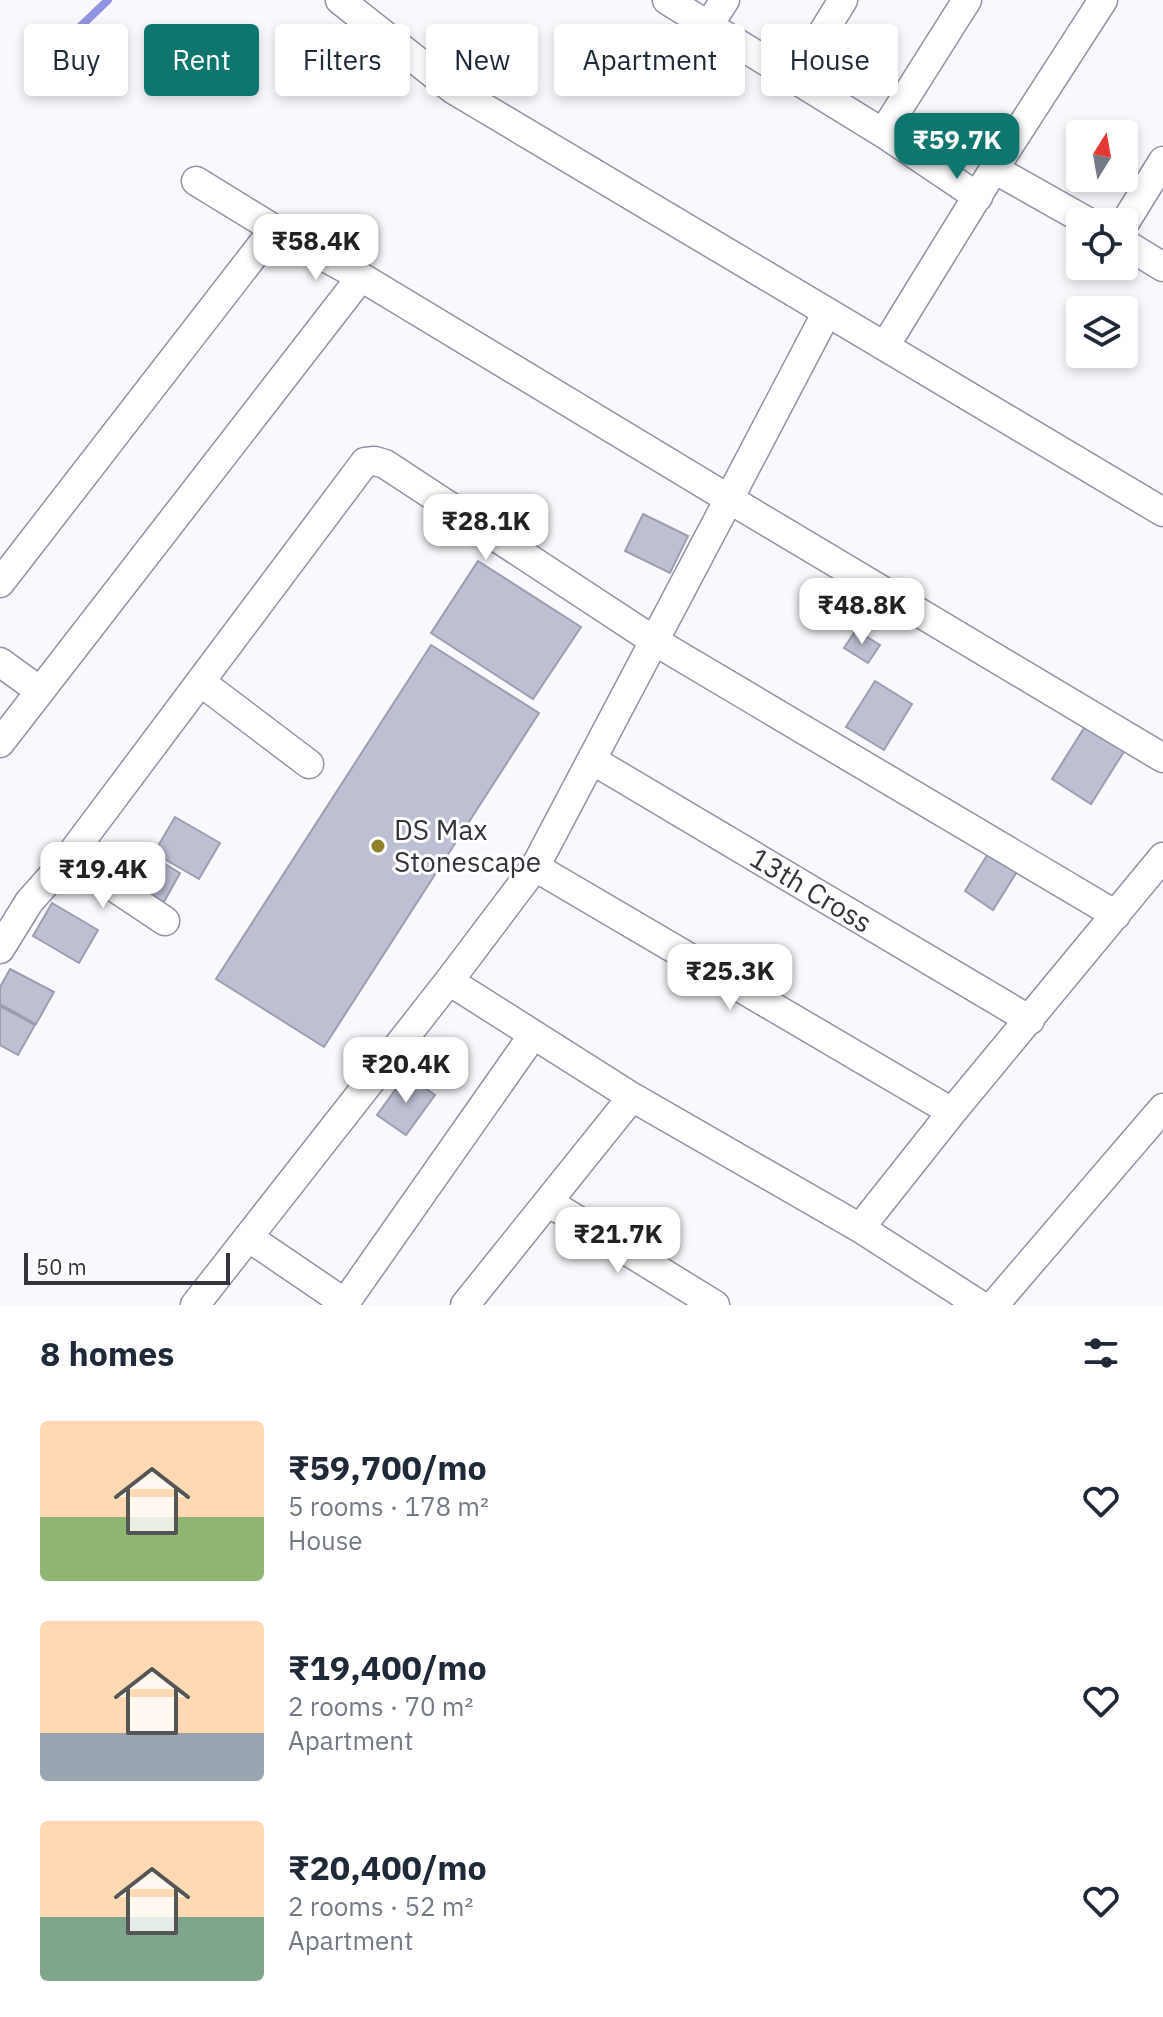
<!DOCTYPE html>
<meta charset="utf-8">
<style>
body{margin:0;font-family:"IBM Plex Sans",sans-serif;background:#f2f2f3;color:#1f2937;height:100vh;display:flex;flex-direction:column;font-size:30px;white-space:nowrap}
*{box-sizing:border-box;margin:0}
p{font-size:26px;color:#747a83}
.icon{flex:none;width:44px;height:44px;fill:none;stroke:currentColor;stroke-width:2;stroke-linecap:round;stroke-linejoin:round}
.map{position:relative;height:1305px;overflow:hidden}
.panel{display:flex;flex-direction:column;background:#fff;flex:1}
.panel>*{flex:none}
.banner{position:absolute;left:24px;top:24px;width:1116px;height:72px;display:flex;gap:16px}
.needle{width:52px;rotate:11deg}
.tools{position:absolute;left:1066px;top:120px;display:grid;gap:16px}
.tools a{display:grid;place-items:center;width:72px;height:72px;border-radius:8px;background:#fff;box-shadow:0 4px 12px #0003;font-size:40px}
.scale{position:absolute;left:24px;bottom:20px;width:206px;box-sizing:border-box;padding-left:8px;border:4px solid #33343c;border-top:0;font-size:22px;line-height:28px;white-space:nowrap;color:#33343c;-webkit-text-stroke:6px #fff;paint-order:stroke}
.price{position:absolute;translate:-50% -68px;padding:0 18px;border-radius:16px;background:#fff;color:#222;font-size:26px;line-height:52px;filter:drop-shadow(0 2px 4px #0008)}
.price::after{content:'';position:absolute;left:50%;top:48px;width:24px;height:18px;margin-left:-12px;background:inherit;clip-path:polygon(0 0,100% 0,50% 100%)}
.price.active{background:#0f766e;color:#fff}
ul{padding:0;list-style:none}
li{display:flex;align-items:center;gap:24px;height:200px;padding:0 40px}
li span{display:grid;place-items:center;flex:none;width:224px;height:160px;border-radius:8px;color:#555}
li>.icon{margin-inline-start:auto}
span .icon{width:96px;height:96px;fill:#fffc;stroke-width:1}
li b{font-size:34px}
h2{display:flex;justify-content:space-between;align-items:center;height:96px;padding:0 40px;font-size:34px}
.tag{padding:0 28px;border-radius:8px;background:#fff;box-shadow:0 4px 12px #0003;font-size:28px;line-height:72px}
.tag.active{background:#0f766e;color:#fff}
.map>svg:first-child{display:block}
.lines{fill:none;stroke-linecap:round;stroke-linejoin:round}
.stream{stroke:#9195e1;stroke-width:8}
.building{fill:#bdbfd3;stroke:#9c9eb0;stroke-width:2}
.street-casing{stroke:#9193a5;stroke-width:31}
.street{stroke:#fff;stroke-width:28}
.poi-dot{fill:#8e8129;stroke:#fff;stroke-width:3}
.labels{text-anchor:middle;stroke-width:6;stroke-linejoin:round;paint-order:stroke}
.poi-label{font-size:28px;fill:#33343c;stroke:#fff;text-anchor:start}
.street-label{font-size:28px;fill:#33343c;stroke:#fff}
</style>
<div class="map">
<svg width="1163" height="1305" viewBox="0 0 1163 1305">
<rect width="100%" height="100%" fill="#f9f9fd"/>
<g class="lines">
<path class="stream" d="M61,45L108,0"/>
</g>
<path class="building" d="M643,514L688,536L670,573L625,551Z
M478,561L581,627L533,699L431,633Z
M856,630L880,645L868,663L844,648Z
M431,645L539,713L324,1047L216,979Z
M875,681L912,704L884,750L846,727Z
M1086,725L1125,750L1091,804L1052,779Z
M175,817L220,843L199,879L154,853Z
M991,849L1020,867L993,910L965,891Z
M153,857L180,873L160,909L132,892Z
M52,903L98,930L79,963L33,936Z
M10,969L54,992L36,1024L0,1004V987Z
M0,1006L35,1025L18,1055L0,1045Z
M406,1075L435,1095L406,1135L377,1115Z"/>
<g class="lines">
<g class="street-casing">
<path id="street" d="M340,0L454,90L1163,512
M667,0L883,133L978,197
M708,26L725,0
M794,79L843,0
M883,133L967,0
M994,169L1103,0
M196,181L274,229
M1124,224L1163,161
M1124,243L1163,267
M827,312L729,499L1163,758
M885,346L994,169L1088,222
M0,583L274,229L361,277L729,499L535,867L449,981L632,1097L860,1228
M0,662L40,691
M202,683L309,764
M0,743L361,277
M592,760L1030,1020
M69,857L165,921
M535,867L952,1112
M0,949L29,902L69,857L365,462L375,461L385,464L656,642L1116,915
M548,1202L715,1305
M248,1237L345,1303L533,1035
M195,1305L449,981
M465,1305L632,1097
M980,1305L860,1228L952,1112L1163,857
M994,1305L1163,1108"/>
</g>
<use href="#street" class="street"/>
</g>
<circle class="poi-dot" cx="378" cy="846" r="8"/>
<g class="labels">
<g class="poi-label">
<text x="394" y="840">DS Max<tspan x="394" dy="32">Stonescape</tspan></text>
</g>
<g class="street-label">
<text transform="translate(811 890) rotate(31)" y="10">13th Cross</text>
</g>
</g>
</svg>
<div class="tools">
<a><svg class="needle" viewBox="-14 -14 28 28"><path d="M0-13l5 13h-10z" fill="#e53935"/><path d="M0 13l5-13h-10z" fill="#747a83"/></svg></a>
<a><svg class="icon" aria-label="locate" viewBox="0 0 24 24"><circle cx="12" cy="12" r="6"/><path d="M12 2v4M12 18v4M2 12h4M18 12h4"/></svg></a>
<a><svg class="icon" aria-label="layers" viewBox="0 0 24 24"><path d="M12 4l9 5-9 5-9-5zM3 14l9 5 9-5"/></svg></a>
</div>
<div class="scale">50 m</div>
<b class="price active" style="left:957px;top:181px">₹59.7K</b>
<b class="price" style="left:316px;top:282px">₹58.4K</b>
<b class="price" style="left:486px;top:562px">₹28.1K</b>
<b class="price" style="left:862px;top:646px">₹48.8K</b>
<b class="price" style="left:103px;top:910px">₹19.4K</b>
<b class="price" style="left:730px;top:1012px">₹25.3K</b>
<b class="price" style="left:406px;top:1105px">₹20.4K</b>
<b class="price" style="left:618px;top:1275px">₹21.7K</b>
<div class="banner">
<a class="tag">Buy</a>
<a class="tag active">Rent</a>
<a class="tag">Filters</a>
<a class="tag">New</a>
<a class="tag">Apartment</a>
<a class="tag">House</a>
</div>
</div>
<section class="panel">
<h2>8 homes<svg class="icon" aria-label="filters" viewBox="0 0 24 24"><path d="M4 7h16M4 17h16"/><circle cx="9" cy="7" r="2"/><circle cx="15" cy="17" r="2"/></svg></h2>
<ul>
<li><span style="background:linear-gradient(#ffd9b3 60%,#8fb573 0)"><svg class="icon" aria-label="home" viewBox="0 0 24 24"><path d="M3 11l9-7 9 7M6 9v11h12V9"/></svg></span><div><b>₹59,700/mo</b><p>5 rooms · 178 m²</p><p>House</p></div><svg class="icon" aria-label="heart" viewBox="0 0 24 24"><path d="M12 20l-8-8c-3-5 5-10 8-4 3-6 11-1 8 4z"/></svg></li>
<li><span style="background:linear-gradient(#ffd9b3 70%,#9aa5b1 0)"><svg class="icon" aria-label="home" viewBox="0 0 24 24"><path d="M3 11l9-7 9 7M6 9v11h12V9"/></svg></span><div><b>₹19,400/mo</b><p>2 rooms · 70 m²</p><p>Apartment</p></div><svg class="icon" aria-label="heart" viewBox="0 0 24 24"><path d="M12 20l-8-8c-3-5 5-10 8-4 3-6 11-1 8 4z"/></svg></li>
<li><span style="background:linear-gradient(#ffd9b3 60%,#7fa58c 0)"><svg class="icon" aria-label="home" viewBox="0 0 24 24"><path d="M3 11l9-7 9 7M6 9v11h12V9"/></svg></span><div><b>₹20,400/mo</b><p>2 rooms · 52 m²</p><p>Apartment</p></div><svg class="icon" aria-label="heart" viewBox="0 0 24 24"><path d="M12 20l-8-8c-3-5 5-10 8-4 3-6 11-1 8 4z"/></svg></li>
</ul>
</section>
